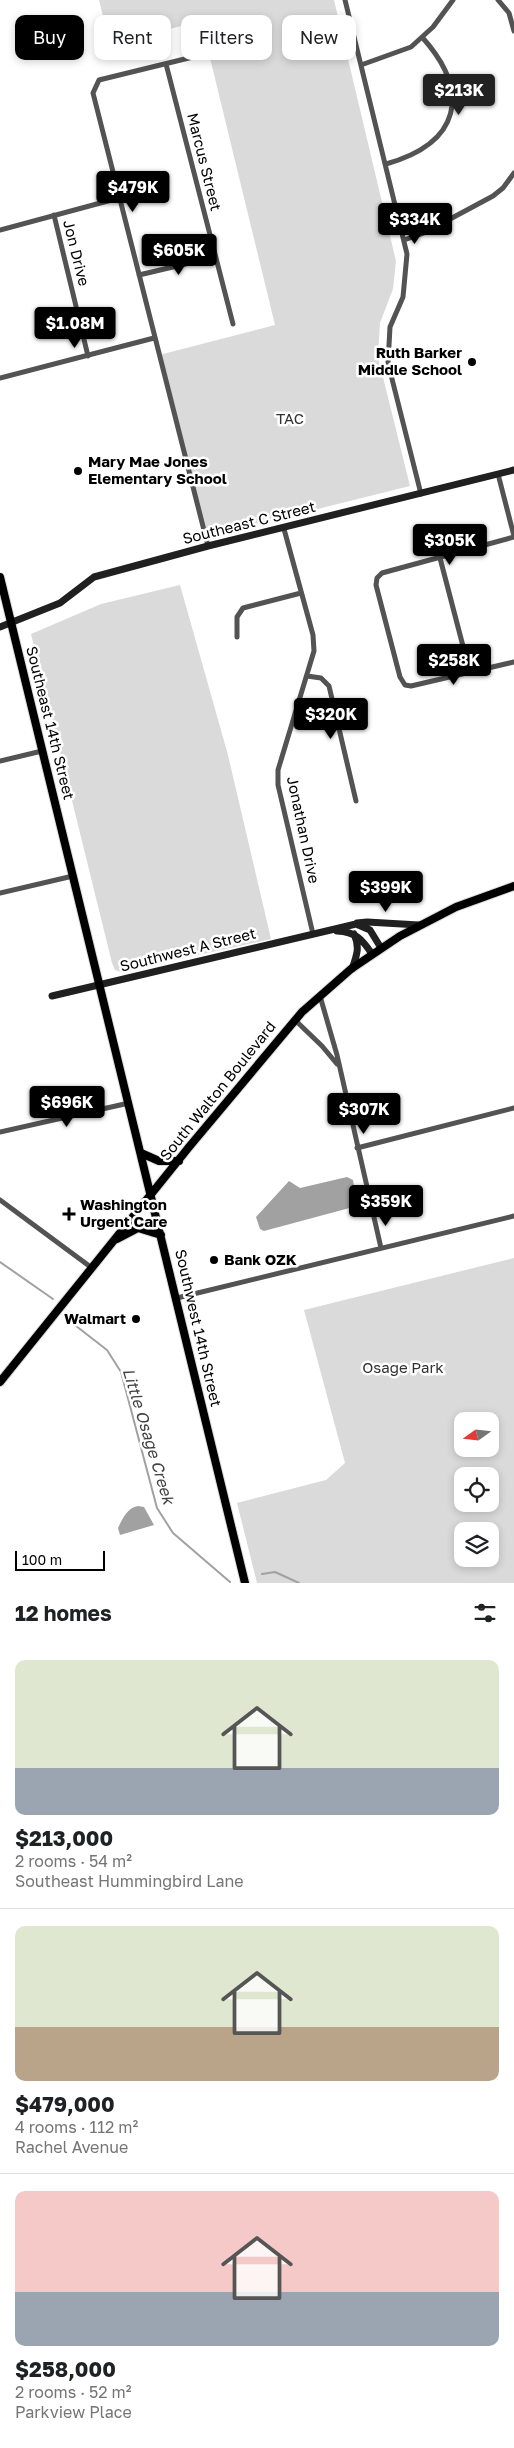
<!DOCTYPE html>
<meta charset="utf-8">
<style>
body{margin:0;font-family:"Golos Text",sans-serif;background:#f6f6f6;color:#202124;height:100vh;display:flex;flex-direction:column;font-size:19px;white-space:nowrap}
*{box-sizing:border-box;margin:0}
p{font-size:16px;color:#757577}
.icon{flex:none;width:28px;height:28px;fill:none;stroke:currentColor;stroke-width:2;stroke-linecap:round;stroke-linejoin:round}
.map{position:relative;height:1583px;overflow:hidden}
.panel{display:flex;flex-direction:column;background:#fff;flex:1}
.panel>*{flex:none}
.guide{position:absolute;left:15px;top:15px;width:485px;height:45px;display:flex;gap:10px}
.needle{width:32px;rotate:255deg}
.buttons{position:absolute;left:454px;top:1412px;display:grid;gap:10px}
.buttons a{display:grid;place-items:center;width:45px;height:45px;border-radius:10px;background:#fff;box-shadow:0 2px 8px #0003;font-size:25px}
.scale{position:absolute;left:15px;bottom:12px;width:90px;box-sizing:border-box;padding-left:5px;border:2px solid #000;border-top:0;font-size:14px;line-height:18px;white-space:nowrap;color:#000;-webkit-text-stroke:4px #fff;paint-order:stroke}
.price{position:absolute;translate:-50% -42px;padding:0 11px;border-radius:5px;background:#000;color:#fff;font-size:16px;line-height:32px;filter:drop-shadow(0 1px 2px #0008)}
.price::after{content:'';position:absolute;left:50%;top:30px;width:15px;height:11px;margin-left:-8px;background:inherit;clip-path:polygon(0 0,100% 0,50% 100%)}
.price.active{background:#222;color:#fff}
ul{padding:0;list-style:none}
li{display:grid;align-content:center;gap:10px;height:265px;padding:0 15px}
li+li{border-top:1px solid #e0e0e0}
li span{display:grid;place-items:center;height:155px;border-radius:10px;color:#555}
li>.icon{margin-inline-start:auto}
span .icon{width:90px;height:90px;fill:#fffc;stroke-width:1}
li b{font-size:21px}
h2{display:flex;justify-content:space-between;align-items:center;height:60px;padding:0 15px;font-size:21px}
.pill{padding:0 18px;border-radius:10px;background:#fff;box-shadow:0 2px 8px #0003;font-size:18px;line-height:45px}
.pill.active{background:#000;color:#fff}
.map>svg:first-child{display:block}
.green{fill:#dadada;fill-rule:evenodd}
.water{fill:#a1a1a1}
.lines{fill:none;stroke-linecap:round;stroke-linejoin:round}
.stream{stroke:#a1a1a1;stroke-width:2}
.primary-casing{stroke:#dbdbdb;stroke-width:10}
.street{stroke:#535353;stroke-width:5}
.secondary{stroke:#202020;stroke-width:7}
.primary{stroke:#000;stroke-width:8}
.poi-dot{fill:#000;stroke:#fff;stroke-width:2}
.labels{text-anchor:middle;stroke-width:5;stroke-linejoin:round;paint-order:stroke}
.street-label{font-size:15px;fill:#000;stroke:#fff}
.poi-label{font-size:15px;font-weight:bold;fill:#000;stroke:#fff;text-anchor:start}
.park-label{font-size:15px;fill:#313131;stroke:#fff}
.water-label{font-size:16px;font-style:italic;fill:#424242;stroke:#fff}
</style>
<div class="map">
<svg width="514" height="1583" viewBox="0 0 514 1583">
<rect width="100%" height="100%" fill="#fff"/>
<path class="green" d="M99,0H334L396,261L393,289L380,323L378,357L410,486L205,537L159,355L275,325L201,21L110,44Z
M180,585L228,755L271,939L121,972L115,970L112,963L31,634L101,604Z
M514,1258V1583H257L237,1503L326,1480L345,1463L304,1310ZM462,1421H490V1449H462ZM462,1476H490V1504H462ZM462,1531H490V1559H462Z"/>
<path class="water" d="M347,1177L353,1180L357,1206L264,1231L260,1229L256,1217L289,1181L300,1188Z
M138,1506L144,1507L154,1525L120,1535L118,1528C123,1518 127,1508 138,1506Z"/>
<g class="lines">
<path class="stream" d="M0,1262L53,1299
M67,1319L107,1350L121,1372L157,1508L173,1533L230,1582
M262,1574L275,1572L299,1583"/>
<g class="primary-casing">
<path id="primary" d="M0,577L245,1583
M141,1153L159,1161H179
M117,1239L138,1228L161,1235
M0,1382L189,1147L302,1012L351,969L400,936L456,907L514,886"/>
</g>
<path class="street" d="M345,0L407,254L403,297L390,327L388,363L421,494
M498,0L509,13L514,31
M197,56L99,80L93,93L208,546
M166,64L233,324
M361,65L411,47L433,27L453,0
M386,164C460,143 472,93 422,37
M54,215L88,356
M0,230L119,198
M404,240L424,233L493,196L503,188L514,173
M139,275L215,257
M0,378L154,338
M498,474L514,536
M284,529L313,635L314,651L278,770V785L313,934
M514,537L382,573L377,578L376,585L400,677L405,685L411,686L514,662
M440,558L470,673
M237,637V617L243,608L301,593
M307,676L321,678L329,686L356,801
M0,761L42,751
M0,893L73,876
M320,996L337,1055L381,1248
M295,1020L322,1046L337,1064
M0,1132L129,1103
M357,1148L514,1108
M0,1200L92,1268
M177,1298L514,1216"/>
<path class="secondary" d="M0,627L60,603L94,577L208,546L514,470
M357,923L367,922L419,925
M337,931C356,932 362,939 372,954
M352,969C357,955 360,947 354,934
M52,996L356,924L370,930L381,948"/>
<use href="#primary" class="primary"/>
</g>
<g class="poi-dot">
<circle cx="472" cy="362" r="5"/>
<circle cx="78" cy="471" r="5"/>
<path d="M66.5 1206.5h5v5h5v5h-5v5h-5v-5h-5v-5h5z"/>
<circle cx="214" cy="1260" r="5"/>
<circle cx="136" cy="1319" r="5"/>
</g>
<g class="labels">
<g class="street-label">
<text transform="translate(204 162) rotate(76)" y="5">Marcus Street</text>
<text transform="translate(76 253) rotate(76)" y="5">Jon Drive</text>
<text transform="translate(249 523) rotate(-14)" y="5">Southeast C Street</text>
<text transform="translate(50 723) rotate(76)" y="5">Southeast 14th Street</text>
<text transform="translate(303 830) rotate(78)" y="5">Jonathan Drive</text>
<text transform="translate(188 950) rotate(-14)" y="5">Southwest A Street</text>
<text transform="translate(218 1091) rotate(-51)" y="5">South Walton Boulevard</text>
<text transform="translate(198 1328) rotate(77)" y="5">Southwest 14th Street</text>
</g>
<g class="poi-label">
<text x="462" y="358" text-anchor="end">Ruth Barker<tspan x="462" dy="17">Middle School</tspan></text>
<text x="88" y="467">Mary Mae Jones<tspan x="88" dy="17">Elementary School</tspan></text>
<text x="80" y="1210">Washington<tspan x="80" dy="17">Urgent Care</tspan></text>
<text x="224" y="1265">Bank OZK</text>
<text x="126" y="1324" text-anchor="end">Walmart</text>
</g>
<g class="park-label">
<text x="290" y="424">TAC</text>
<text x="403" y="1373">Osage Park</text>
</g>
<g class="water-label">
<text transform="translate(149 1436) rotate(73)" y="6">Little Osage Creek</text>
</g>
</g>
</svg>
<div class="buttons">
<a><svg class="needle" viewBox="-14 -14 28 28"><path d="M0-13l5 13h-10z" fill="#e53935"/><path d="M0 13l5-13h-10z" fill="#757577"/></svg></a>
<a><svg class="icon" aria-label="locate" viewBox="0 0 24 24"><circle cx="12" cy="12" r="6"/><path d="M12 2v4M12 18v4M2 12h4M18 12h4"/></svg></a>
<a><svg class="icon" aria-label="layers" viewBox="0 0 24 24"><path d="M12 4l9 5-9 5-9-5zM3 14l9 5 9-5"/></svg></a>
</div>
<div class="scale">100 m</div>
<b class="price active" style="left:459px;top:116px">$213K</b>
<b class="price" style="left:133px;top:213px">$479K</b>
<b class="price" style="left:415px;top:245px">$334K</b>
<b class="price" style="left:179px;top:276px">$605K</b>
<b class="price" style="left:75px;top:349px">$1.08M</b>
<b class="price" style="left:450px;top:566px">$305K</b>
<b class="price" style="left:454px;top:686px">$258K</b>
<b class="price" style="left:331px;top:740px">$320K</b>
<b class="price" style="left:386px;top:913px">$399K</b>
<b class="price" style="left:67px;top:1128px">$696K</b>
<b class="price" style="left:364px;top:1135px">$307K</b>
<b class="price" style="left:386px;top:1227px">$359K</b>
<div class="guide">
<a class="pill active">Buy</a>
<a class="pill">Rent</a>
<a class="pill">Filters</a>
<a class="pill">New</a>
</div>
</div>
<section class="panel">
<h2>12 homes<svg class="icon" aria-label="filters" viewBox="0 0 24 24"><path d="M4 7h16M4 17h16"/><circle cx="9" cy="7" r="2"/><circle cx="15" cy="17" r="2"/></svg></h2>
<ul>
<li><span style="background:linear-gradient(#dfe7d0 70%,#9aa5b1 0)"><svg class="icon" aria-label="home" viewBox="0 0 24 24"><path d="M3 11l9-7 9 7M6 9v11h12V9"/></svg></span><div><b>$213,000</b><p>2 rooms · 54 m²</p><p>Southeast Hummingbird Lane</p></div></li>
<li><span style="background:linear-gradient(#dfe7d0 65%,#b9a48a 0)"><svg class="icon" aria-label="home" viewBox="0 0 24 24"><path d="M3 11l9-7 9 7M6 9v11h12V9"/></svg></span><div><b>$479,000</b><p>4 rooms · 112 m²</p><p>Rachel Avenue</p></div></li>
<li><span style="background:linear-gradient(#f6c9c9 65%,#9aa5b1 0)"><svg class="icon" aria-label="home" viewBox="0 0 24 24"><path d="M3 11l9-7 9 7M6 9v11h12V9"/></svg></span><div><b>$258,000</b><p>2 rooms · 52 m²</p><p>Parkview Place</p></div></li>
</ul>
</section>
